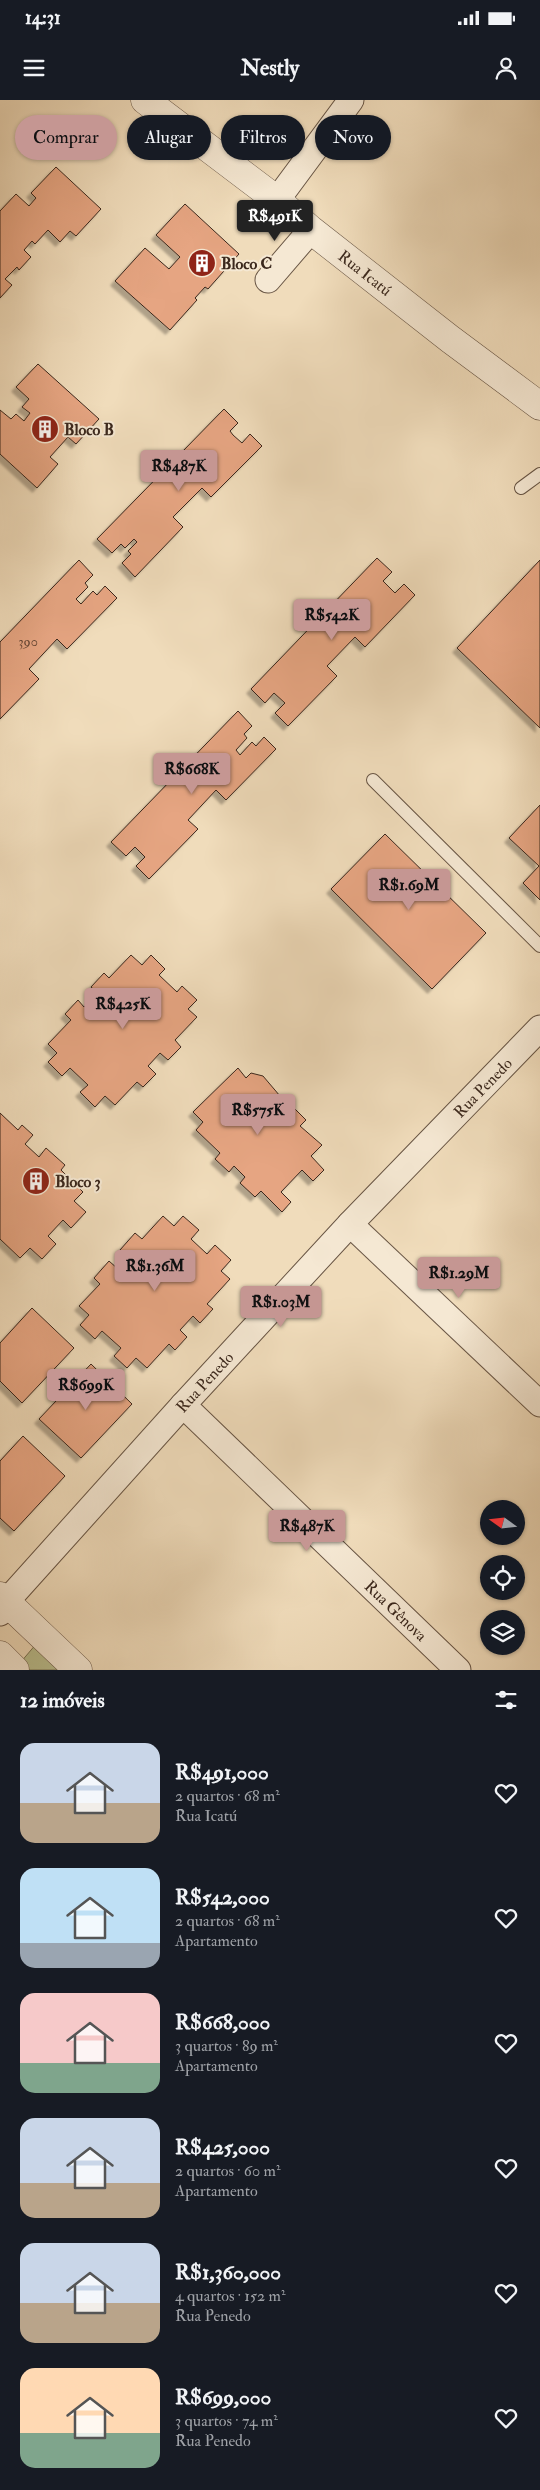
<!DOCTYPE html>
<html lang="pt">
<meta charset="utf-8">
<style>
body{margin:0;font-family:"IM FELL Double Pica",serif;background:#242831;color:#f1f3f6;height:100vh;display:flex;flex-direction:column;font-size:19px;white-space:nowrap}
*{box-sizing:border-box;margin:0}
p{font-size:16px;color:#9ea1a6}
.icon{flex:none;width:28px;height:28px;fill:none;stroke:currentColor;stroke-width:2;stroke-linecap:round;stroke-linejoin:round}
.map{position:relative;height:1570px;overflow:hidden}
.sheet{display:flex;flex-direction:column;background:#171b24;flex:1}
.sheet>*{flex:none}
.guide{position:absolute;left:15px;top:15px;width:510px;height:45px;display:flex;gap:10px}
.needle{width:32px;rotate:285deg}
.tools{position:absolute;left:480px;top:1400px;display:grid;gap:10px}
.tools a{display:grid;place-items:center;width:45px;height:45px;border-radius:50%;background:#171b24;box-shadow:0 1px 4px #0004;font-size:25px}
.price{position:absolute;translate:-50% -42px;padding:0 11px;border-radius:5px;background:#c59692;color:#111;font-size:16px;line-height:32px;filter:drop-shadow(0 1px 2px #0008)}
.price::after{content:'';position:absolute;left:50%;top:30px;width:15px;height:11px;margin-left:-8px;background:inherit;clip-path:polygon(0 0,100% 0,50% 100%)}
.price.selected{background:#222;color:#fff}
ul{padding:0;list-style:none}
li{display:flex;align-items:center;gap:15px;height:125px;padding:0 20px}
li span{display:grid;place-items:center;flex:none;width:140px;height:100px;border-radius:15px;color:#555}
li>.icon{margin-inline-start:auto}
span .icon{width:60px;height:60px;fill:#fffc;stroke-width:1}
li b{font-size:21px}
h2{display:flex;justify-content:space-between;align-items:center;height:60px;padding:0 20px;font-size:21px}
.tag{padding:0 18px;border-radius:22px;background:#171b24;box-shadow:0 1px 4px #0004;font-size:18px;line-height:45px}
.tag.selected{background:#c59692;color:#111}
.status{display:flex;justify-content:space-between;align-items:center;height:35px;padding:0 25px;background:#171b24;direction:ltr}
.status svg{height:14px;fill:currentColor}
header{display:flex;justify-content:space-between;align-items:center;height:65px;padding:0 20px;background:#171b24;font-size:22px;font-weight:700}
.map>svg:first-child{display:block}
.green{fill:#bbc090;stroke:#7b7456}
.building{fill:#e6a582;stroke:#3b281d;filter:url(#shadow)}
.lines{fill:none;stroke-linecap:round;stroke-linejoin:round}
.service-casing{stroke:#685544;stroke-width:14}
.minor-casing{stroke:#685544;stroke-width:27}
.tertiary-casing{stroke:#685544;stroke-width:29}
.service{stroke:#f5e8d3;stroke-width:12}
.minor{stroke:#f5e8d3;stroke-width:25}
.tertiary{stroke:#f5e8d3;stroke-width:28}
.labels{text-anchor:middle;stroke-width:4;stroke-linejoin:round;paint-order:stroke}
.number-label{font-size:14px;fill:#664736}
.poi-label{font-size:16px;font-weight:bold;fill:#3b281d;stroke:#f5e8d3;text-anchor:start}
.street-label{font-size:16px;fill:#3b281d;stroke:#f5e8d3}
</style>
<div class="status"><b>14:31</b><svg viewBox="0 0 49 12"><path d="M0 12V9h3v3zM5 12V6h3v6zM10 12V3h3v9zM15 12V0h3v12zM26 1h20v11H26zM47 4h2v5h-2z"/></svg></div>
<header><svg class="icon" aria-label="menu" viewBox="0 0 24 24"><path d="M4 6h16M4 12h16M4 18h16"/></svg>Nestly<svg class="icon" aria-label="person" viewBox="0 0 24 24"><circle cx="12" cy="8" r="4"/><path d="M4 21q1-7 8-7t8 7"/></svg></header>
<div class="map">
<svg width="540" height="1570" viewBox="0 0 540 1570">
<defs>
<filter id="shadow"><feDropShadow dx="-4.5" dy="4.5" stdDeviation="1" flood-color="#0004"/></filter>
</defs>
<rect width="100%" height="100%" fill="#f0dcbb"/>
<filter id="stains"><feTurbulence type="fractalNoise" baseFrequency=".004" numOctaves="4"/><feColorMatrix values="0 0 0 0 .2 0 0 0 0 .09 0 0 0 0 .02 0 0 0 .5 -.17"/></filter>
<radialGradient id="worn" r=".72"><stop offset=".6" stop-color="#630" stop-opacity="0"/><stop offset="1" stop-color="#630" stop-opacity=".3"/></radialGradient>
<path class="green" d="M37,1543L67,1570H27L20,1563Z"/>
<path class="building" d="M56,67L101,109L76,136L70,131L60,142L48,130L35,144L32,141L24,150L31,157L19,170L17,167L5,179L12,185L0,198V111L16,94L29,106L36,98L31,93Z
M185,104L239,154L208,189L205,187L195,198L197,200L170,230L115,181L145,148L169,169L180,157L156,135Z
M38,264L99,319L76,344L68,337L50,357L58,364L37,388L0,354V310L11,319L16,314L24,321L30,313L22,307L29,299L16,287Z
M224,309L238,323L230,331L233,335L242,343L250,334L262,346L211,397L202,388L173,417L183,427L135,477L122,463L131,454L128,451L137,442L134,439L125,448L121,444L112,453L97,439Z
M377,458L392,472L383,481L395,493L404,484L415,495L365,547L355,537L327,566L337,576L288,626L275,613L285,603L274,593L265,603L251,589Z
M79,460L93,475L85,483L88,487L76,499L81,504L93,491L97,495L105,486L117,498L67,549L57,539L29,569L39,579L0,619V542Z
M540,460V628L457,548Z
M238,611L252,626L244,634L247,638L236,650L240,655L252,642L256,646L264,637L276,649L226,700L216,690L188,720L198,729L149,779L136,766L145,757L135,747L126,756L111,742Z
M540,705V800L523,783L539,766L509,738Z
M385,734L486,833L432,889L331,789Z
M131,855L142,865L151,855L165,869L159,875L177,892L182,886L197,900L188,909L197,917L175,940L181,947L168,960L160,953L148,966L156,974L143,987L137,982L115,1005L105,996L95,1007L80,992L88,985L70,968L62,976L48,962L57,953L48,944L71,920L65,914L78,900L84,907L98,893L91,887L104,873L109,878Z
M238,968L246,978L251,973L263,976L280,996L274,1003L286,1014L293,1007L306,1020L300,1026L322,1045L311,1056L324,1070L313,1081L302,1070L281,1092L291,1102L282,1112L261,1091L255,1097L240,1083L245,1077L234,1066L229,1072L215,1059L220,1053L196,1030L203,1022L193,1012Z
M0,1013L18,1030L22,1025L33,1035L25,1044L39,1057L46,1048L65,1065L61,1070L83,1092L74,1101L86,1112L71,1128L63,1120L48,1136L56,1144L42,1159L30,1148L20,1158L0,1139Z
M163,1116L174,1126L183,1116L199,1130L191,1139L207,1154L215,1145L231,1160L221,1171L230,1179L207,1204L213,1209L200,1223L193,1216L180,1230L187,1237L175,1250L169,1244L147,1268L136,1258L127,1268L114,1256L121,1248L102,1231L95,1239L80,1225L89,1215L79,1206L100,1184L94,1178L109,1161L118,1169L128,1158L120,1150L135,1133L142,1139Z
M32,1208L74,1248L22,1303L0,1281V1243Z
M91,1264L132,1304L81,1358L39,1319Z
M23,1336L65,1376L14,1431L0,1418V1361Z"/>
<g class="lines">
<g class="service-casing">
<path id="service" d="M521,388L540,374
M373,680L540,846"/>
</g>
<g class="minor-casing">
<g id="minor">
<path d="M277,100L351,0"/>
<path d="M268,180L311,130"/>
<path d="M350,1124L540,1304"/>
<path id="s1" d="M183,1305L458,1570"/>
<path id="s2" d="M0,1513L6,1502L183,1305L350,1124L540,928"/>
</g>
</g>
<g class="tertiary-casing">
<g id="tertiary">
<path id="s3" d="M145,0L277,100L311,130L450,239L540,306"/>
<path d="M0,1496L78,1570"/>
<path d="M0,1555L15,1570"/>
</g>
</g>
<use href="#service" class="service"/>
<use href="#minor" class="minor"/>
<use href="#tertiary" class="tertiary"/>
</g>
<defs>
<g id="building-disc" transform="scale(1.4375)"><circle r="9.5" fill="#8f2418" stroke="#f5e8d3"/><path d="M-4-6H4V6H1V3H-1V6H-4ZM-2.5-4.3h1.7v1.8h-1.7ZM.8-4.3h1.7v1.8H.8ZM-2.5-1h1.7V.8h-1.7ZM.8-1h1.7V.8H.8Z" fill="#fff"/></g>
</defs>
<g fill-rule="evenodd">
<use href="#building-disc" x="202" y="163"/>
<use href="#building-disc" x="45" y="329"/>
<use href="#building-disc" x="36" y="1081"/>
</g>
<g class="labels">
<g class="number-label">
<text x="28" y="546">390</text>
</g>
<g class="poi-label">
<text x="221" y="169">Bloco C</text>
<text x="64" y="335">Bloco B</text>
<text x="55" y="1087">Bloco 3</text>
</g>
<g class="street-label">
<text dy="6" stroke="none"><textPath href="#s3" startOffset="280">Rua Icatú</textPath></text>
<text dy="6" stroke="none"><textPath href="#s2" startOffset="714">Rua Penedo</textPath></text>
<text dy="6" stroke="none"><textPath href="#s2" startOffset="309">Rua Penedo</textPath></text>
<text dy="6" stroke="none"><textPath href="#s1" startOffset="296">Rua Gênova</textPath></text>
</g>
</g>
<rect width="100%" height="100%" filter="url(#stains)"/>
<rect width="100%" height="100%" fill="url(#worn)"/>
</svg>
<div class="tools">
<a><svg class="needle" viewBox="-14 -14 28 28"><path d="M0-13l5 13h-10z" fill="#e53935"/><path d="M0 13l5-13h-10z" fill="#9ea1a6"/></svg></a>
<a><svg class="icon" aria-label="locate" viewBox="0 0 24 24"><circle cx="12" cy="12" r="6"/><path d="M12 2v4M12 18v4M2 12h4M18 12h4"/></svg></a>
<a><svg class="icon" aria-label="layers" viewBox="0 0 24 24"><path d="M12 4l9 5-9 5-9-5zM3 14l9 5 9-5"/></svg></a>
</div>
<b class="price selected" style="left:275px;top:142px">R$491K</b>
<b class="price" style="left:179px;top:392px">R$487K</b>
<b class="price" style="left:332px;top:541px">R$542K</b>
<b class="price" style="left:192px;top:695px">R$668K</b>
<b class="price" style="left:409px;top:811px">R$1.69M</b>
<b class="price" style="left:123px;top:930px">R$425K</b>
<b class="price" style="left:258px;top:1036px">R$575K</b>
<b class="price" style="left:155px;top:1192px">R$1.36M</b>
<b class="price" style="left:459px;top:1199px">R$1.29M</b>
<b class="price" style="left:281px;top:1228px">R$1.03M</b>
<b class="price" style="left:86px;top:1311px">R$699K</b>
<b class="price" style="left:307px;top:1452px">R$487K</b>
<div class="guide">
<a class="tag selected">Comprar</a>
<a class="tag">Alugar</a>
<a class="tag">Filtros</a>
<a class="tag">Novo</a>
</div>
</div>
<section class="sheet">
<h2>12 imóveis<svg class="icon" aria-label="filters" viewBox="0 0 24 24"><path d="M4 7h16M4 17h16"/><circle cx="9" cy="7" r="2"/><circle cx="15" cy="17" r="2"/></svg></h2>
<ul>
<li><span style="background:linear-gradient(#c9d6e8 60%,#b9a48a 0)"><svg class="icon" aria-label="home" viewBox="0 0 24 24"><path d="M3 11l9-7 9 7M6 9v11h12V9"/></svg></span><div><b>R$491,000</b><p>2 quartos · 68 m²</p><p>Rua Icatú</p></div><svg class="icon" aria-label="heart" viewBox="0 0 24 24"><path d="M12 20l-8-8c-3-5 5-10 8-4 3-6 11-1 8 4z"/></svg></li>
<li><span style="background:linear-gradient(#bfe0f5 75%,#9aa5b1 0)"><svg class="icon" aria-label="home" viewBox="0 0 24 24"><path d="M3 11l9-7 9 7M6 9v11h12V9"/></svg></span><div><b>R$542,000</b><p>2 quartos · 68 m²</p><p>Apartamento</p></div><svg class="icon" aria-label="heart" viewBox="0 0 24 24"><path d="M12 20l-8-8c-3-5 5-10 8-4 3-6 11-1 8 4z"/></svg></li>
<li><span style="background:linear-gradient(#f6c9c9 70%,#7fa58c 0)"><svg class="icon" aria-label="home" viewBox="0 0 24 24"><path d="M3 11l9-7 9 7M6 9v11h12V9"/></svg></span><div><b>R$668,000</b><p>3 quartos · 89 m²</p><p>Apartamento</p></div><svg class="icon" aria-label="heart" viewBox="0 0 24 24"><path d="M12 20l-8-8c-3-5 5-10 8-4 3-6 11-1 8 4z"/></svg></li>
<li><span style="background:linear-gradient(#c9d6e8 65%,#b9a48a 0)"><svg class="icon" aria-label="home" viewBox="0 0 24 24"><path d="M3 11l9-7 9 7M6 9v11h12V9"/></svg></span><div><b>R$425,000</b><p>2 quartos · 60 m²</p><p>Apartamento</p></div><svg class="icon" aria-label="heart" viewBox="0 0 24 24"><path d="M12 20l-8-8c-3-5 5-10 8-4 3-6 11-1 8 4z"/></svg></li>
<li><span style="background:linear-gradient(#c9d6e8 60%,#b9a48a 0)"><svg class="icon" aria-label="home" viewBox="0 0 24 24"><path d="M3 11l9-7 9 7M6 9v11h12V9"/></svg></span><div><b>R$1,360,000</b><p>4 quartos · 152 m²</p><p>Rua Penedo</p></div><svg class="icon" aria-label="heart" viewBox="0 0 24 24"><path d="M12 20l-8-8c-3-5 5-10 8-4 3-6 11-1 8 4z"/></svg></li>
<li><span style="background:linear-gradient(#ffd9b3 65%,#7fa58c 0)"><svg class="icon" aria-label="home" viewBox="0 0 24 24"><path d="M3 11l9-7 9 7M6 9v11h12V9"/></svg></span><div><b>R$699,000</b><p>3 quartos · 74 m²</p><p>Rua Penedo</p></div><svg class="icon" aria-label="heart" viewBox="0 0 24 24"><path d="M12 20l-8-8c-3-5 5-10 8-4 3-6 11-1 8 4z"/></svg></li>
</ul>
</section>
